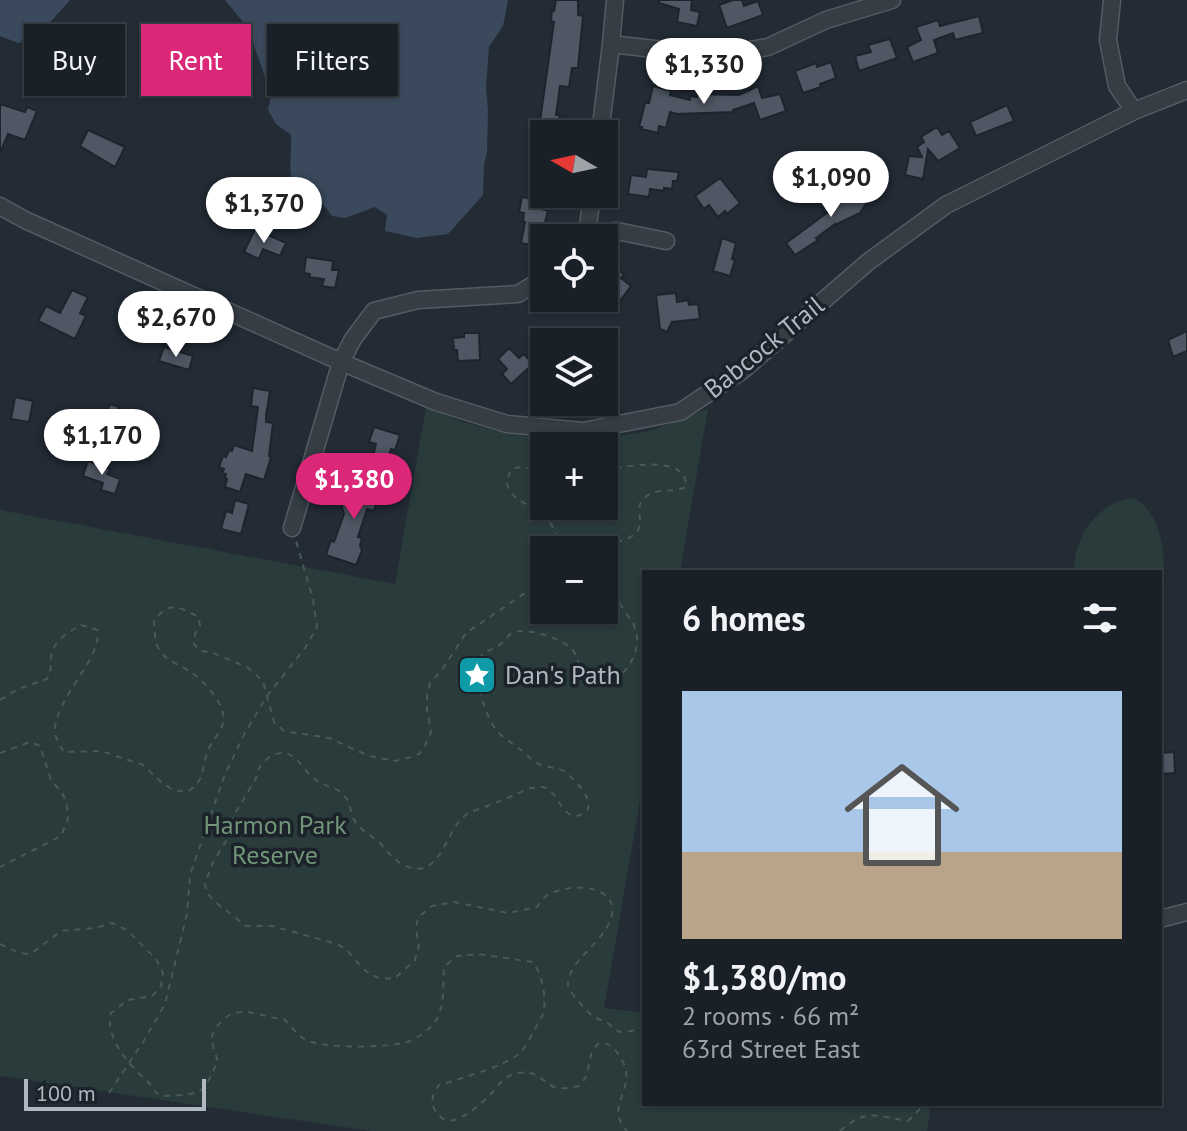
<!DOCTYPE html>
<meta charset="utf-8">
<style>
body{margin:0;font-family:"PT Sans",sans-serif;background:#272d34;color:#f1f3f6;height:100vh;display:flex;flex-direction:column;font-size:30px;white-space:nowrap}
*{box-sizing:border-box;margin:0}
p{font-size:26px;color:#9fa3a8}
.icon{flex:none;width:44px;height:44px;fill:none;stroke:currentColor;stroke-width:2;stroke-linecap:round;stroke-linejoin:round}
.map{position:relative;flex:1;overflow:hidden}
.drawer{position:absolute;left:642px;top:570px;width:520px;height:536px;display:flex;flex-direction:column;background:#1a2028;border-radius:0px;box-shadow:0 2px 6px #0004,0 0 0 2px #383e45}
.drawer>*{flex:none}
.top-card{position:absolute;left:24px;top:24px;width:498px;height:72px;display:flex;gap:16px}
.needle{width:52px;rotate:279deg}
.controls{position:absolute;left:530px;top:120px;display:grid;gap:16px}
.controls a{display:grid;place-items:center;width:88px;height:88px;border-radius:0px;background:#1a2028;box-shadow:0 2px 6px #0004,0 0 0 2px #383e45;font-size:40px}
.scale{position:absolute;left:24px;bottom:20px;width:182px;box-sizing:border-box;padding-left:8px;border:4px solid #b0b8c2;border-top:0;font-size:22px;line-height:28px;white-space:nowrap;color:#b0b8c2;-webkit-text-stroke:6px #1b222a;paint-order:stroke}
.price{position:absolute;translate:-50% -68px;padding:0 18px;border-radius:28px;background:#fff;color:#222;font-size:26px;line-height:52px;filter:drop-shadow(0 2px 4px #0008)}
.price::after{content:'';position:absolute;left:50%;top:48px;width:24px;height:18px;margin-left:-12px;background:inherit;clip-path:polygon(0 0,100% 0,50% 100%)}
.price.current{background:#db2777;color:#fff}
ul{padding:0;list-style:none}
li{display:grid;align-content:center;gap:16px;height:424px;padding:0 40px}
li+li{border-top:2px solid #383e45}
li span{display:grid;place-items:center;height:248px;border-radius:0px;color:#555}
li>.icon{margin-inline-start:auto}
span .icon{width:144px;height:144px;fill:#fffc;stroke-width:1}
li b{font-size:34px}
h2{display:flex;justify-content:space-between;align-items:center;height:96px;padding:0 40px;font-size:34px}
.chip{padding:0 28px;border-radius:0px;background:#1a2028;box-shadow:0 2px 6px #0004,0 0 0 2px #383e45;font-size:28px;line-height:72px}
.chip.current{background:#db2777;color:#fff}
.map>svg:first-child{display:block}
.green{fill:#2a3b3b;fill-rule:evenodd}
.water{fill:#3a4a5c}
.building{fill:#4e5763;stroke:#1d242c;stroke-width:2}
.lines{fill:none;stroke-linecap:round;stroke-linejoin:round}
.minor-casing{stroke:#535b63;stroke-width:19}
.path{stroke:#48595a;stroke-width:2;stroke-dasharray:6 6;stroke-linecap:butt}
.minor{stroke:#363d45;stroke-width:16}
.labels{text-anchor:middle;stroke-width:7;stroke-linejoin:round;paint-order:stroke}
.street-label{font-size:26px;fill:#b0b8c2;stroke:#1b222a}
.poi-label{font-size:26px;fill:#b0b8c2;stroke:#1b222a;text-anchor:start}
.park-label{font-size:26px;fill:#729579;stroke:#1b222a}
</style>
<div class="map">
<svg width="1187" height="1131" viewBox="0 0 1187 1131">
<rect width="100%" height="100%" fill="#232b35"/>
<path class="green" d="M426,407L460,421L506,433L547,440L584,441L650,431L708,409L680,572H644V778L604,1008L644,1013V1104H931L927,1131H371L0,1076V510L395,584ZM544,446H604V506H544ZM544,550H604V610H544Z
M1134,498C1167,517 1167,569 1160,601V572H1074C1073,538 1098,501 1134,498Z"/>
<path class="water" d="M0,0H70L37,37L18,43L0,36Z
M225,0H508L503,26L489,47L486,87L488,111L487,153L484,165L483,195L448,234L417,238L385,231L387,215L375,207L345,218L332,216L318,198L305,194L298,202C286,179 292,160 291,135L276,124L268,110L271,95L248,28Z"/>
<path class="building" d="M556,0H578V15L583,16L578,68H572L569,87L560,86L556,115H560L559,118L572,119L570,134H555L556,130L539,128L554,22L551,21L552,10L554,11Z
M659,0H692L691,10L700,12L697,26L677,22L679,9L659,3Z
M733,0H742L744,6L758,1L763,15L727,28L719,5Z
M979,16L983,33L955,40L953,33L934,40L938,53L913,62L907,47L921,40L916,27L938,20L940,26Z
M890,39L897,58L859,71L855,56L871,52L868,45Z
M831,62L836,78L820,84L821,87L803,93L795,71L816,63L817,67Z
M653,86L671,91L670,95L690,100V96L697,97V94L739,95L758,86L762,98L780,94L786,111L760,120L754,103L733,110V112L677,114L670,112L666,128L659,126L658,133L641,129L642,127H639L645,103H649Z
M0,104L25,112L27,107L37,111L25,140L8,134L0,153Z
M1007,105L1014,121L976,136L970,122Z
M937,127L942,135L949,131L960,148L938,161L928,149L923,179L905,175L909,156L922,157L917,147L924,142L921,137Z
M88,130L125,147L115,167L80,146Z
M647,169L679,172L677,181H673L672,189L664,188V191L650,189L649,197L628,194L631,175L646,177Z
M720,178L740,203L727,214L725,211L718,217L709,205L704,209L695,196Z
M537,180L544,181V202H546L544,210H548L539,247L521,243L525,222H523L524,213L519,212L522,197L535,200Z
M857,185L872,195L860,213L835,225V224L816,238L818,240L795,255L786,243L835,207L834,205L846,199Z
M255,229L286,243L280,256L263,249L259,259L244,252Z
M722,238L736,243L732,259L735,260L730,276L713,271Z
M306,257L333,261L332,270H339L335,288L322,286L324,279L309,277L310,274L304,273Z
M609,265L624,274L621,278L631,286L617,305L604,296V271Z
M72,290L88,297L80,313L86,316L75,339L38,321L46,306L60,313Z
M676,293L677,302L688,300L689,305L698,304L700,319L672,322L667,332L660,329L656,295Z
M1187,331V351L1173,357L1168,340Z
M464,333H479L480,360L458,361L457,350H454L453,338L464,337Z
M164,347L193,356L189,370L159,361Z
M509,348L519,358L524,354L533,364L511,384L502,374L507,369L498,359Z
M253,388L270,391L266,416V422L273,423L269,456L271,457L264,480L246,474L240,492L225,487L227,479L225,478L226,474L222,473L224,469L219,467L223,456L226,457L229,450L232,451L234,445L252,451L258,407L251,406Z
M15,397L33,401L29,422L11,419Z
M110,404L119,407L112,424L103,420Z
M374,427L400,435L395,450L391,449L387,463L372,459L376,444L369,442Z
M88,461L110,469L107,474L120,479L115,494L101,490L103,483L83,476Z
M365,475L382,480L374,511L367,509L358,537L362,538L360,546L362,550L356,565L326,555L331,540L334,542L344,514L339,497L361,488Z
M235,500L249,504L241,534L221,529L226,511L232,513Z
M1174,752L1175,773L1160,774V753Z"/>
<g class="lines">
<g class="minor-casing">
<path id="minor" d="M1112,0L1108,40L1117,86L1134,111
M611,44L714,56L768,47L826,20L892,0
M600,134L611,44L615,0
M0,206L25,220L341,362L436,402L507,424L583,431L680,412L743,370L868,262L946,205L1134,111L1187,90
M587,234L617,231L666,241
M583,238L587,234L592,194
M292,528L341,362L353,339L374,311L418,300L518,294L544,278
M1160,919L1187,912"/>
</g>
<path class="path" d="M604,470C624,467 688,453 686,487C674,493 659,488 648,495C631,507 645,517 638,530C634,539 618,540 611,546C604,576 611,590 627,615C632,621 637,629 637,637C639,659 617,691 593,681C579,676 580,663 574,652C567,639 525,626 512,633C507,636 503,643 498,646C493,649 487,651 482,654C480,660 478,666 478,672C476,687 487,719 497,731C503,738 514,744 521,750C527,755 534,762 541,765C549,768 558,767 565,772C574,778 603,808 580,815C561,821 559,790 543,787C540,787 533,788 530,788C515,795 500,801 485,807C479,809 472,811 467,814C446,827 442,879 408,867C395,862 389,853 380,843C370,834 359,830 353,818C350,810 350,802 344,795C337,787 326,787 317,781C302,771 295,746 274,755C264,759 258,767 256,778L233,817L230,835L213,862L205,883L206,891L214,901L246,926H272L337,944L347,950L362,968L370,974L381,979L395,978L415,960L419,945L416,930L417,922L421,915L432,906L454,902L508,913L537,907C539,904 541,900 544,898C560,883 617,881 612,914C607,942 567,960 568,985C568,991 588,1013 594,1017C598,1019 602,1020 606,1022C611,1025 614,1030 621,1032C628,1033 637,1029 644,1027
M544,471L521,467L511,469C510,474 507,478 507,482C508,508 559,504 558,550
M0,700L18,689L47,679C51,671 51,668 51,659C52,641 67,633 81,625L97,630C104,655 57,697 55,728C54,737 60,745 64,752L101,751L143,765L161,782L173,790L187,792C206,781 201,768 208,750C212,741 221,732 223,723C227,704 204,682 191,672C181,666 167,661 160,651C154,643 155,631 154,621C168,601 179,606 198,617L200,625L195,634L194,644L200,651L211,652L247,667L263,681L274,722L284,731L329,738L369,756L395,761L411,757L419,754L424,748L431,732L427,709V695L430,683L442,670L466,633L544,580
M0,753L30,742L40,746L51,780L63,794L67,807L68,819L61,836L0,867
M0,944L19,953L28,954L36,950L61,931L95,928L112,923L127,930L156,959L163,973L161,986L152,996L128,1000L111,1013C104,1037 130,1066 147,1081C152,1085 154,1093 160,1095C165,1097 191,1095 197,1092C208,1088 212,1071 218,1062C216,1054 211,1044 212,1037C213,1030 218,1025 223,1020C240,1003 263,1018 284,1019C291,1026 298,1036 306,1040C324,1049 392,1048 410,1041C419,1037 430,1029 435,1022C445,1007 443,985 444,967L457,956L478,954L533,962C542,975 546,994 544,1010C542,1018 537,1025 533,1032C530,1039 525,1048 520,1053C506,1066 459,1079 439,1085C437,1088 434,1093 433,1096C430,1109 441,1123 454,1120C466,1117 482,1103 491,1094C498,1087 502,1077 514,1074C535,1068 540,1080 554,1087C562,1090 572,1087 579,1086C594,1072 584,1056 599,1043C611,1044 614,1047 620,1057C641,1088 602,1104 627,1131
M109,1093L143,1042L165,1004L187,914L190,875L225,774L245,733L267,696L305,648L317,627L313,599L296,541
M840,1131C866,1108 877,1116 908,1121L921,1108V1104"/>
<use href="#minor" class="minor"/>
</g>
<defs>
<g id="sight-square" transform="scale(2)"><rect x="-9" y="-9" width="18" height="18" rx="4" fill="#0f9aa8" stroke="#1b222a"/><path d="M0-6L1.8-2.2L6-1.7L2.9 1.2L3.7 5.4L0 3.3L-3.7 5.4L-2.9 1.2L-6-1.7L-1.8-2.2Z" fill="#fff"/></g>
</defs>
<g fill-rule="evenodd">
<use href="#sight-square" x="477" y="675"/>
</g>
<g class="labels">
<g class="street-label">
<text transform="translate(764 347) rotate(-39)" y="9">Babcock Trail</text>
</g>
<g class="poi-label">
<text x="505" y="684">Dan's Path</text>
</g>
<g class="park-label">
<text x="275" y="834">Harmon Park<tspan x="275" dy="30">Reserve</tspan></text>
</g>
</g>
</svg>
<div class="controls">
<a><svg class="needle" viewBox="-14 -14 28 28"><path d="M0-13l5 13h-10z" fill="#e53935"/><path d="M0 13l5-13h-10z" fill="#9fa3a8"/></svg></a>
<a><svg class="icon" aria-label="locate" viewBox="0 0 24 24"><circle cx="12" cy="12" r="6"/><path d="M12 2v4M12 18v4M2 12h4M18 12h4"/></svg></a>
<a><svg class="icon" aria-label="layers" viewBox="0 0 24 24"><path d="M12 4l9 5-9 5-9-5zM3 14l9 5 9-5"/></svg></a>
<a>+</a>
<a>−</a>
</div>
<div class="scale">100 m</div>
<b class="price" style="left:704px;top:106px">$1,330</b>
<b class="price" style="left:831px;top:219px">$1,090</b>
<b class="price" style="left:264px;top:245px">$1,370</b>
<b class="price" style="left:176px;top:359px">$2,670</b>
<b class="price" style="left:102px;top:477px">$1,170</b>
<b class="price current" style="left:354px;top:521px">$1,380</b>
<div class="top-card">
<a class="chip">Buy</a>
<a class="chip current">Rent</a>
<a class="chip">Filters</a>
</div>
<section class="drawer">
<h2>6 homes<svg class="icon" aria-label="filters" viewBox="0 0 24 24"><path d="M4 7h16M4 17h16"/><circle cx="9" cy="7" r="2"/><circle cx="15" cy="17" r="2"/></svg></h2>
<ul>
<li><span style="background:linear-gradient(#a9c7e8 65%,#b9a48a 0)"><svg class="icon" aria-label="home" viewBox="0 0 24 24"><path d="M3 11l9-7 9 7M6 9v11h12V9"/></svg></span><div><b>$1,380/mo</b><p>2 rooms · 66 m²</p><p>63rd Street East</p></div></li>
</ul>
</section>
</div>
